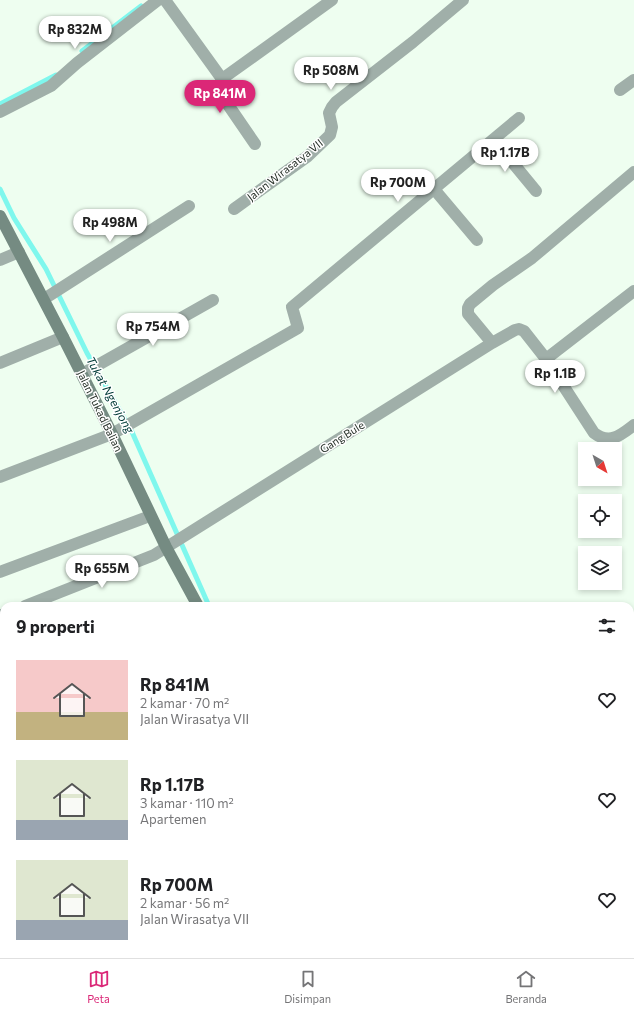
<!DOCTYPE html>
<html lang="id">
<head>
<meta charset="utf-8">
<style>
	body { margin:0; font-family:Commissioner,sans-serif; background:#f6f6f6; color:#202124; height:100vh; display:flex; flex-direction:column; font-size:15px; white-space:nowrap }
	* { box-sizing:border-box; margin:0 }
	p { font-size:13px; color:#757577 }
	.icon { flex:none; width:22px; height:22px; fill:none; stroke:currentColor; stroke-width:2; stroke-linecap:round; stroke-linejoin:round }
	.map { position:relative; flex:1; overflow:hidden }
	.details { position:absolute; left:0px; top:602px; width:634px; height:356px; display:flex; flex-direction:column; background:#fff; border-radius:12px 12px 0 0; box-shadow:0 2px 6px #0003 }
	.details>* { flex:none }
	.needle { width:26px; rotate:141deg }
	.fabs { position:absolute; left:578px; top:442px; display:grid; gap:8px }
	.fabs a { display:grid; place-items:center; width:44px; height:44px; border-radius:0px; background:#fff; box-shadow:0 2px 6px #0003; font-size:20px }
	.price { position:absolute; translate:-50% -34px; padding:0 9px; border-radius:14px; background:#fff; color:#222; font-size:13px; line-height:26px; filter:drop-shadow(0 1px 2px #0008) }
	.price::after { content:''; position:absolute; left:50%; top:24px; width:12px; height:9px; margin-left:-6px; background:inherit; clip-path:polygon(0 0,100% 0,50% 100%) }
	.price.current { background:#db2777; color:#fff }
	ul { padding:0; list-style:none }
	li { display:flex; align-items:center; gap:12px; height:100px; padding:0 16px }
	li span { display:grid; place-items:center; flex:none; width:112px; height:80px; border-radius:0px; color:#555 }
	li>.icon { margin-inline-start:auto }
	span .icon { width:48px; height:48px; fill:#fffc; stroke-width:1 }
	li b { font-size:17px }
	h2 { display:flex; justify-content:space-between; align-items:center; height:48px; padding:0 16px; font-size:17px }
	.menu { display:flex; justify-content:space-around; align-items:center; height:56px; border-top:1px solid #e0e0e0; background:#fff; font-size:11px; color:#757577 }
	.menu a { display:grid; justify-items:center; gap:2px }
	.menu .current { color:#db2777 }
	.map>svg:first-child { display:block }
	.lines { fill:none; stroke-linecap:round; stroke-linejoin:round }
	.stream { stroke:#7ff7ed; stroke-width:5 }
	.street { stroke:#a0afa9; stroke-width:12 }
	.secondary { stroke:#758b82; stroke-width:12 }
	.labels { text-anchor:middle; stroke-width:3; stroke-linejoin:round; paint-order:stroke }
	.street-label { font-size:11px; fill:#263028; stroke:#fff }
	.water-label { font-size:12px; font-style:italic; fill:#003a37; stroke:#fff }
</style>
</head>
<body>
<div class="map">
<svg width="634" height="958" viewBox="0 0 634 958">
	<rect width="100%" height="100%" fill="#eefef0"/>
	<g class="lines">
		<path class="stream" d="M82 51 141 6
			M0 104 56 75
			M0 189 14 218 46 269 87 353 132 432 209 606"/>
		<path class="street" d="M165 0 222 79
			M620 90 634 80
			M0 112 51 86 77 63 158 0
			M494 140 536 191
			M255 144 220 93 218 88 222 79 332 0
			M434 189 477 240
			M234 209 308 156 330 135 332 127 329 113 332 107 336 102 413 42 463 0
			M0 260 19 252
			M44 299 189 206
			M492 343 468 314V308L470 304 493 285 532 258 634 172
			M546 359 634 291
			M0 363 63 337
			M82 374 213 300
			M0 477 112 434 298 328 292 307 519 118
			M0 572 150 516
			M25 606 154 555 492 343 515 330 519 329 524 331 546 359 594 433C610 445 621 435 634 425
			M0 616 4 614
			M0 679 4 678
			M0 916 4 915
			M630 920 634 918
			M600 954 601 958
			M453 958 466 954"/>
		<path class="secondary" d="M0 216 63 337 112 434 166 547 198 606
			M315 954 316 958"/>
	</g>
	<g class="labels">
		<g class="street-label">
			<text transform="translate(285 170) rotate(-38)" y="4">Jalan Wirasatya VII</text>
			<text transform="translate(100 411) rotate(64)" y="4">Jalan Tukad Balian</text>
			<text transform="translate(342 437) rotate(-32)" y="4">Gang Bule</text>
		</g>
		<g class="water-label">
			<text transform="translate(110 395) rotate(61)" y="4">Tukat Ngenjong</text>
		</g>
	</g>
</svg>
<div class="fabs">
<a><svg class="needle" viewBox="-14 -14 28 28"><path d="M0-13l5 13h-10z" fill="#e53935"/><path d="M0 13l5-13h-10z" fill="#757577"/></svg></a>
<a><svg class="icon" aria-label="locate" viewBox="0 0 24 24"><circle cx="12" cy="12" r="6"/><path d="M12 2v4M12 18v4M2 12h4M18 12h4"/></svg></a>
<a><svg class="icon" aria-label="layers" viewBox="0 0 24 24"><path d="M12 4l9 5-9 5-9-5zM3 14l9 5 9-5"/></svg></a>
</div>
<b class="price" style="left:75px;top:50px">Rp 832M</b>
<b class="price" style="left:331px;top:91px">Rp 508M</b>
<b class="price current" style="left:220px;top:114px">Rp 841M</b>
<b class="price" style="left:505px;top:173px">Rp 1.17B</b>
<b class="price" style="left:398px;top:203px">Rp 700M</b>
<b class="price" style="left:110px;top:243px">Rp 498M</b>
<b class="price" style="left:153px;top:347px">Rp 754M</b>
<b class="price" style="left:555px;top:394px">Rp 1.1B</b>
<b class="price" style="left:102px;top:589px">Rp 655M</b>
<section class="details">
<h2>9 properti<svg class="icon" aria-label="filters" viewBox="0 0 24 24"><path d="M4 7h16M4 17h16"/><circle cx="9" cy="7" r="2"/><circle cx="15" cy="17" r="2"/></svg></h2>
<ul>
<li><span style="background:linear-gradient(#f6c9c9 65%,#c2b280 0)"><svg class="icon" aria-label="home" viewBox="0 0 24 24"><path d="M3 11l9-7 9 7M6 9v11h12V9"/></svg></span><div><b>Rp 841M</b><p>2 kamar · 70 m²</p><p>Jalan Wirasatya VII</p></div><svg class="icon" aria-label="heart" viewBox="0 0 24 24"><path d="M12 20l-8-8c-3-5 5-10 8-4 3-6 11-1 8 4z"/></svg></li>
<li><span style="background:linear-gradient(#dfe7d0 75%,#9aa5b1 0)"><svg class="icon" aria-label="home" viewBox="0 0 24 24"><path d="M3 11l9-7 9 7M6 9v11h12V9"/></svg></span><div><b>Rp 1.17B</b><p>3 kamar · 110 m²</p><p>Apartemen</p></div><svg class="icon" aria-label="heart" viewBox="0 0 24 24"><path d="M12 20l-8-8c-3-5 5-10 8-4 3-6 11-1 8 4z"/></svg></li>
<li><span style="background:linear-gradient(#dfe7d0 75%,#9aa5b1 0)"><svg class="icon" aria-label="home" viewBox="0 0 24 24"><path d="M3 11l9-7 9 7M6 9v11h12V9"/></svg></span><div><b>Rp 700M</b><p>2 kamar · 56 m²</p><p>Jalan Wirasatya VII</p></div><svg class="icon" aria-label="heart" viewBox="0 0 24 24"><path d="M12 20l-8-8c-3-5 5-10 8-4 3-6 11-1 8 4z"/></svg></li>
</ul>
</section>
</div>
<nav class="menu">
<a class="current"><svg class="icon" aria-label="map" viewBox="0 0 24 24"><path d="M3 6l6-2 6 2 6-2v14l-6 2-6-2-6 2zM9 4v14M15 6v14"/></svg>Peta</a>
<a><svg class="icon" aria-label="saved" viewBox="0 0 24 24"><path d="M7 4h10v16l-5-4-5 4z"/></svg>Disimpan</a>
<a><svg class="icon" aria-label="home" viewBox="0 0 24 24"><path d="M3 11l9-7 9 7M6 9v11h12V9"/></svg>Beranda</a>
</nav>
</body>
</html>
